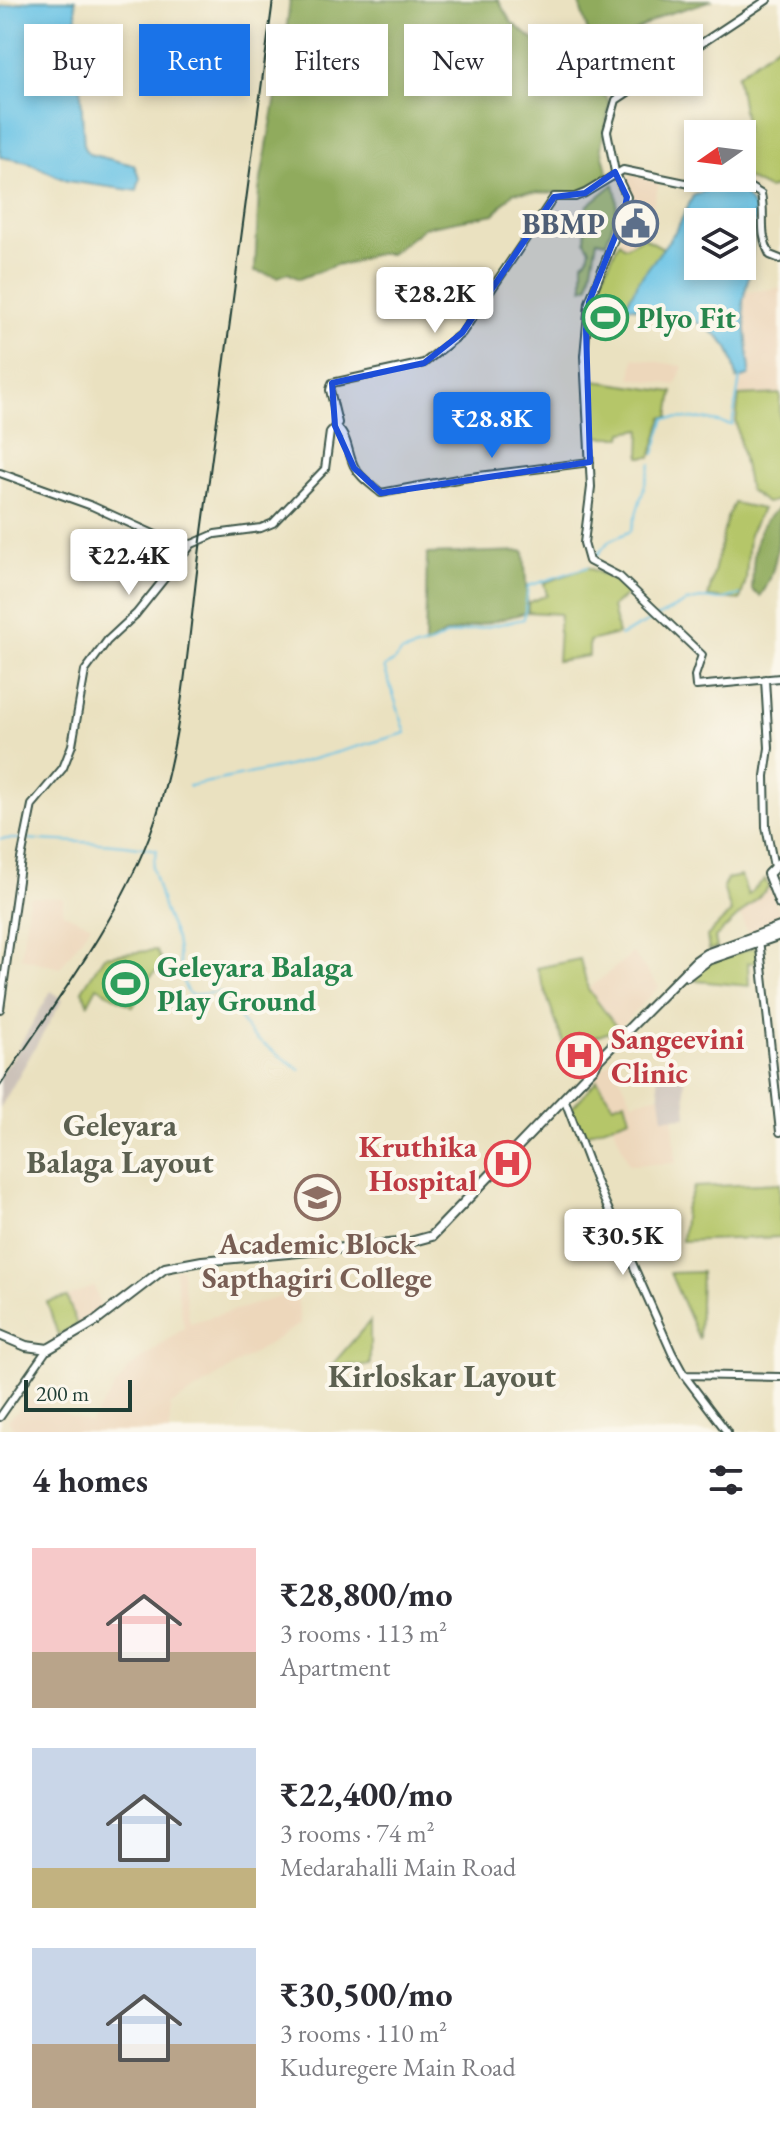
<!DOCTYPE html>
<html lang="en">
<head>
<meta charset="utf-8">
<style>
	body { margin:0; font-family:"EB Garamond",serif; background:#f7f7f7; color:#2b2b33; height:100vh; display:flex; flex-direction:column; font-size:30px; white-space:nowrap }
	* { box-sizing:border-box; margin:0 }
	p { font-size:26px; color:#7c7c81 }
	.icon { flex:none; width:44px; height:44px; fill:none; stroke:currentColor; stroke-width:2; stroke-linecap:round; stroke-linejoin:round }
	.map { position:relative; height:1432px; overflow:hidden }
	.sheet { display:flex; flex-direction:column; background:#fff; flex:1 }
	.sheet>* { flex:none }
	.guide { position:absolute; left:24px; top:24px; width:732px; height:72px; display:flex; gap:16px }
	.needle { width:52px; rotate:256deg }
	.fabs { position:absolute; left:684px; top:120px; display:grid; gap:16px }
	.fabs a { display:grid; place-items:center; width:72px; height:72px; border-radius:0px; background:#fff; box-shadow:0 4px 12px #0003; font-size:40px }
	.scale { position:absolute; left:24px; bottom:20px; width:108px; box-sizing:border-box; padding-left:8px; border:4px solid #1f3d34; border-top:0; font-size:22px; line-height:28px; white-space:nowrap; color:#1f3d34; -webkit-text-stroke:6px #fbf7ec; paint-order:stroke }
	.price { position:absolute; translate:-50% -68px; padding:0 18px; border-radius:8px; background:#fff; color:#222; font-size:26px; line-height:52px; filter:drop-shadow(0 2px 4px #0008) }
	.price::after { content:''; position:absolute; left:50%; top:48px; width:24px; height:18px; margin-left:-12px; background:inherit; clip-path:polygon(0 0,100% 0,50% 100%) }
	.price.current { background:#1a73e8; color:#fff }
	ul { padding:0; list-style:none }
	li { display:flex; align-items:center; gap:24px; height:200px; padding:0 32px }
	li span { display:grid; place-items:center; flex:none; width:224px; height:160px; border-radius:0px; color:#555 }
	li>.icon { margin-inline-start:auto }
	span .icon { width:96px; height:96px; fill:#fffc; stroke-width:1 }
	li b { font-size:34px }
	h2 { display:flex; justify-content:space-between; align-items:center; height:96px; padding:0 32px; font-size:34px }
	.tag { padding:0 28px; border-radius:0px; background:#fff; box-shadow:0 4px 12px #0003; font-size:28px; line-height:72px }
	.tag.current { background:#1a73e8; color:#fff }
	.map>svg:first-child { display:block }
	.built { fill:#edd7bb }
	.industrial { fill:#ccc2b9 }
	.green { fill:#b5c669; stroke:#6a824e; stroke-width:2 }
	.forest { fill:#90ab5d; stroke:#587448; stroke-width:2 }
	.water { fill:#67c2e5; stroke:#43808c; stroke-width:2; fill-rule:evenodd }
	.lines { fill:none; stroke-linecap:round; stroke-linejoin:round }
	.stream { stroke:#67c2e5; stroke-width:2 }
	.minor-casing { stroke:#3d5649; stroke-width:10 }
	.major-casing { stroke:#3d5649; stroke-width:12 }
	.minor { stroke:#fff; stroke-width:6 }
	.major { stroke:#fff; stroke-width:8 }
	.rail { stroke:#1f3d34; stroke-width:2 }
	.marked { fill:#1d4ed8; fill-opacity:0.2; stroke:#1d4ed8; stroke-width:6; stroke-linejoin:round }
	.labels { text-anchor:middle; stroke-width:8; stroke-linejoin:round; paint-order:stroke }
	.service-label { font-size:30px; font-weight:bold; fill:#4e5e75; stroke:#fbf7ec; text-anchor:end }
	.leisure-label { font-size:30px; font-weight:bold; fill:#27864d; stroke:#fbf7ec; text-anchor:start }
	.health-label { font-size:30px; font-weight:bold; fill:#be3a42; stroke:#fbf7ec; text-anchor:start }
	.education-label { font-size:30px; font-weight:bold; fill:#785e54; stroke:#fbf7ec }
	.neighbourhood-label { font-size:32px; font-weight:bold; fill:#5c6050; stroke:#fbf7ec }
</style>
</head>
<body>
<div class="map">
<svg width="780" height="1432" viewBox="0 0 780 1432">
	<rect width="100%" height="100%" fill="#fbf7ec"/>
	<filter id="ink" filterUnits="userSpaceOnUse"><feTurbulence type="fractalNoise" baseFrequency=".0125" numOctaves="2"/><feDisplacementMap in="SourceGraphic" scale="16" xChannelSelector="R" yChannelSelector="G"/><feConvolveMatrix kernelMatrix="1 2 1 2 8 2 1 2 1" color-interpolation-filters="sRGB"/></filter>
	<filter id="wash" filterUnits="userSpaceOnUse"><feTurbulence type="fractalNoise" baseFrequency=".006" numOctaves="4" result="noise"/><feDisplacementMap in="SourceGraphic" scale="32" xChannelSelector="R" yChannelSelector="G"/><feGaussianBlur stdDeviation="1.8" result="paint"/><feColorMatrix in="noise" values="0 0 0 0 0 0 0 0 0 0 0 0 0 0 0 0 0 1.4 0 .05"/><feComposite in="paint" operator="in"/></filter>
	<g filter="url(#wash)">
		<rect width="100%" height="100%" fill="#eae1c0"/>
		<path class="built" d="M630 175 660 181 643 237 624 247 619 242 631 206 627 185Z
			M780 288V394L739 396 737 379 748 376 743 301 745 292Z
			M634 358 683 366 676 385 631 378Z
			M769 887 780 912V925L749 937 740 914Z
			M29 897 63 898V913L91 925 60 968 21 958Z
			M633 953 659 987 618 1029 588 989Z
			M612 1060 632 1102 660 1095 663 1117H673L676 1163 629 1165 613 1124 630 1118 624 1101 613 1105 594 1075Z
			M181 1268 190 1323 297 1292 300 1324 170 1406V1432H15L8 1419 16 1413 27 1399 90 1423 128 1369 184 1328 174 1269Z
			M94 1286 101 1307 77 1325 67 1297Z"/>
		<path class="industrial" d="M51 991 63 999 0 1108V1073L13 1057Z
			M684 1074 687 1117 663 1118 657 1076Z"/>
		<path class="green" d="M780 43V186L768 189 742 176V137L746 128 737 75Z
			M614 184C621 206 614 221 606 242L597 240 589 285 583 288V262L588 258 590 249 585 241 587 206Z
			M643 237 665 249 640 279 626 305 592 299 619 242 625 247Z
			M588 380 673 392 669 417H663L651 457H640L641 429 623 432 622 437H591Z
			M780 394V500L766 503 749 490 736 422 739 396Z
			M734 503 762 509 749 535 746 580 740 600 708 597 727 518Z
			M588 567 615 581 629 593 612 607 618 634 589 641V656L557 661 560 614 528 612V603L547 595 544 583Z
			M741 876 748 895 765 879 769 887 715 938 717 948 709 950 707 936 731 912 723 887 727 879Z
			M757 946 759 962 748 963 749 986 697 981 692 974 704 965Z
			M156 950 163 964 149 978 133 1007 97 987 88 1004 82 990 104 956Z
			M580 959 588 989 618 1029 565 1048 537 968Z
			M597 1080 613 1105 625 1100 630 1118 580 1136 571 1109Z
			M780 1183V1237L682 1241 685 1209 694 1187Z
			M701 1272 699 1339 670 1273Z
			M67 1297 77 1325 58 1335 47 1302Z
			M370 1321V1365H332Z"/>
		<path class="forest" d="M290 0H498L511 22 607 98 610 104 601 147 608 175 580 193 514 192 494 214 425 227 390 254C365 251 355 267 338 264L299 279 288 273 278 277 255 271 259 190 283 59Z
			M578 0H713L664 15 619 40 592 45Z
			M780 507C780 533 777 576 760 596L752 590C754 557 751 526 780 507Z
			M524 551 528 612 445 634 425 646 427 554Z"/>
		<path class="water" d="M33 0H75L77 21 73 45 80 75 84 148 89 154 134 165 140 178 137 191 67 181 27 162 0 157V7Z
			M720 184 741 191 756 210 750 270 743 301 750 370 749 376 737 379C735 370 733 356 728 348 703 314 663 312 625 306L640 279 677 229 693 196ZM698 222H742V266H698Z"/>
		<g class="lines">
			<path class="stream" d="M654 454 665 418 704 419 732 425 740 378
				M594 559 609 541 631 531 651 464
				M620 636 686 602 706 598 720 600 740 595
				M189 786 288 766 406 733 384 667 392 663 401 653 432 643 448 635 524 619 528 586 588 567
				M0 839H21
				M28 839C71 843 115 841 157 850L152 867 164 910 176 939 182 979 187 992 192 995 221 992 252 1036 300 1070"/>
		</g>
	</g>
	<g filter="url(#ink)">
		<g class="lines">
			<defs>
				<path id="minor" d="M767 0 616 100 607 131 615 172 627 197 623 217 589 302 584 356 591 487 584 543 589 561 620 577 702 655 695 676 696 686 780 678
					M734 178 761 194C766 217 758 231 770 255L780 259
					M335 426C349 436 347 452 354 466 359 477 372 485 381 493L463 478 590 462
					M0 473 92 506 171 542 192 544 215 534 261 528 273 523 325 469 330 432 338 423 330 390 332 383 424 363 462 333 554 197H575L585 193 623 170 695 185 704 186 717 178
					M765 679 769 748 765 776 766 827 774 867
					M759 939 780 1132
					M0 1009 21 859 32 805 63 768 72 745 85 671 107 641 136 614 192 544
					M564 1098 594 1177 672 1353 684 1375 727 1432
					M684 1375 780 1377
					M0 1417 48 1348"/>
				<path id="major" d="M780 862 768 874 780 904
					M687 976 708 960 780 935
					M0 1335 26 1346 48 1349 96 1321 165 1268 202 1261 410 1242 432 1236 595 1066 597 1061 696 961 706 954 780 927"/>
			</defs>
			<use href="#minor" class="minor-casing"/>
			<use href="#major" class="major-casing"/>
			<use href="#minor" class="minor"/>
			<use href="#major" class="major"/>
			<path class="rail" d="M0 1086C52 1006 114 927 149 837 183 750 188 634 201 540 224 360 249 180 273 0"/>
		</g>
	</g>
	<path class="marked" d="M615 172 627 197 623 217 589 302 586 329 590 462 381 493 354 468 335 426 332 383 424 363 462 333 554 197 585 193Z"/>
	<defs>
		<symbol id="civic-ring" viewBox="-11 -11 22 22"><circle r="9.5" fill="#fbf7ec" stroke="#5c6f8a" stroke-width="1.5"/><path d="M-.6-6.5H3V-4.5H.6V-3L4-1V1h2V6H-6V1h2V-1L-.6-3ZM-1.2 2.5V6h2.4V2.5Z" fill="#5c6f8a"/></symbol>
		<symbol id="stadium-ring" viewBox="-11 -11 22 22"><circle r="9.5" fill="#fbf7ec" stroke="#2e9e5b" stroke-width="1.5"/><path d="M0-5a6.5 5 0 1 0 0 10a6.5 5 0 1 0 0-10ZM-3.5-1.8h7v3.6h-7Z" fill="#2e9e5b"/></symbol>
		<symbol id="hospital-ring" viewBox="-11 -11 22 22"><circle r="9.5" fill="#fbf7ec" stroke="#e0444e" stroke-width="1.5"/><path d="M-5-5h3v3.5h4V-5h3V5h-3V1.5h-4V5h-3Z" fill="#e0444e"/></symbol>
		<symbol id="university-ring" viewBox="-11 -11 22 22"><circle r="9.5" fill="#fbf7ec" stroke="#8d6e63" stroke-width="1.5"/><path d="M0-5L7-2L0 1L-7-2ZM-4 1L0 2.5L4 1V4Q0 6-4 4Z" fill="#8d6e63"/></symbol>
	</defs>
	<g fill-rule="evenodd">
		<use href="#civic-ring" x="610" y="198" width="51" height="51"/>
		<use href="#stadium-ring" x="580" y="292" width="51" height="51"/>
		<use href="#stadium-ring" x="100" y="958" width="51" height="51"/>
		<use href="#hospital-ring" x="554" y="1030" width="51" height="51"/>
		<use href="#hospital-ring" x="482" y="1138" width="51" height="51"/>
		<use href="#university-ring" x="292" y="1172" width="51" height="51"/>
	</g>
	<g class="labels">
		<g class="service-label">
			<text x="605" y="234">BBMP</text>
		</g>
		<g class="leisure-label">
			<text x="637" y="328">Plyo Fit</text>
			<text x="157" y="977">Geleyara Balaga<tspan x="157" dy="34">Play Ground</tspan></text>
		</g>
		<g class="health-label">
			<text x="611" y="1049">Sangeevini<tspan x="611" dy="34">Clinic</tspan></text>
			<text x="477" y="1157" text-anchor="end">Kruthika<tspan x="477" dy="34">Hospital</tspan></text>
		</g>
		<g class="education-label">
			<text x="317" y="1254">Academic Block<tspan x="317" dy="34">Sapthagiri College</tspan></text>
		</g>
		<g class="neighbourhood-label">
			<text x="120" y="1136">Geleyara<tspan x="120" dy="37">Balaga Layout</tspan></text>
			<text x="442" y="1387">Kirloskar Layout</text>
		</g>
	</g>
</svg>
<div class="fabs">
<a><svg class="needle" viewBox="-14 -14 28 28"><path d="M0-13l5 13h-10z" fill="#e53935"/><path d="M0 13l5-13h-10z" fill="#7c7c81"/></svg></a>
<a><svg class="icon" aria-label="layers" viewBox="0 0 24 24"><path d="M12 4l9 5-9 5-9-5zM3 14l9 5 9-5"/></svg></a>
</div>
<div class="scale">200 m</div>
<b class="price" style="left:435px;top:335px">₹28.2K</b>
<b class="price current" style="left:492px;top:460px">₹28.8K</b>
<b class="price" style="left:129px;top:597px">₹22.4K</b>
<b class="price" style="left:623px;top:1277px">₹30.5K</b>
<div class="guide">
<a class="tag">Buy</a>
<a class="tag current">Rent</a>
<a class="tag">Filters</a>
<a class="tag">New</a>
<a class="tag">Apartment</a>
</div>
</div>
<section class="sheet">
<h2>4 homes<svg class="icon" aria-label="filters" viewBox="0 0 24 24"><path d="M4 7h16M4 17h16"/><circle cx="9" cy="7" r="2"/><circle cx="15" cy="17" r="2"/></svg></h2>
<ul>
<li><span style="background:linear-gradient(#f6c9c9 65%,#b9a48a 0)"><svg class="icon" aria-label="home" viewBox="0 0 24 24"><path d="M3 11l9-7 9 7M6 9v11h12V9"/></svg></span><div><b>₹28,800/mo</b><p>3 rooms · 113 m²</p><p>Apartment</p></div></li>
<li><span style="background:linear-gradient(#c9d6e8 75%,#c2b280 0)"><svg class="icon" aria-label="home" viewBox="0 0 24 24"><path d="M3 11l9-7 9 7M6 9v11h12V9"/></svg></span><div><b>₹22,400/mo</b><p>3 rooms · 74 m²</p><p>Medarahalli Main Road</p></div></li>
<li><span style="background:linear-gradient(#c9d6e8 60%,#b9a48a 0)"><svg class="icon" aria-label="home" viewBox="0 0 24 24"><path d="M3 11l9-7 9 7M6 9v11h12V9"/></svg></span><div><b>₹30,500/mo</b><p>3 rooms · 110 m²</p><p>Kuduregere Main Road</p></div></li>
</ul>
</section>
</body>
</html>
